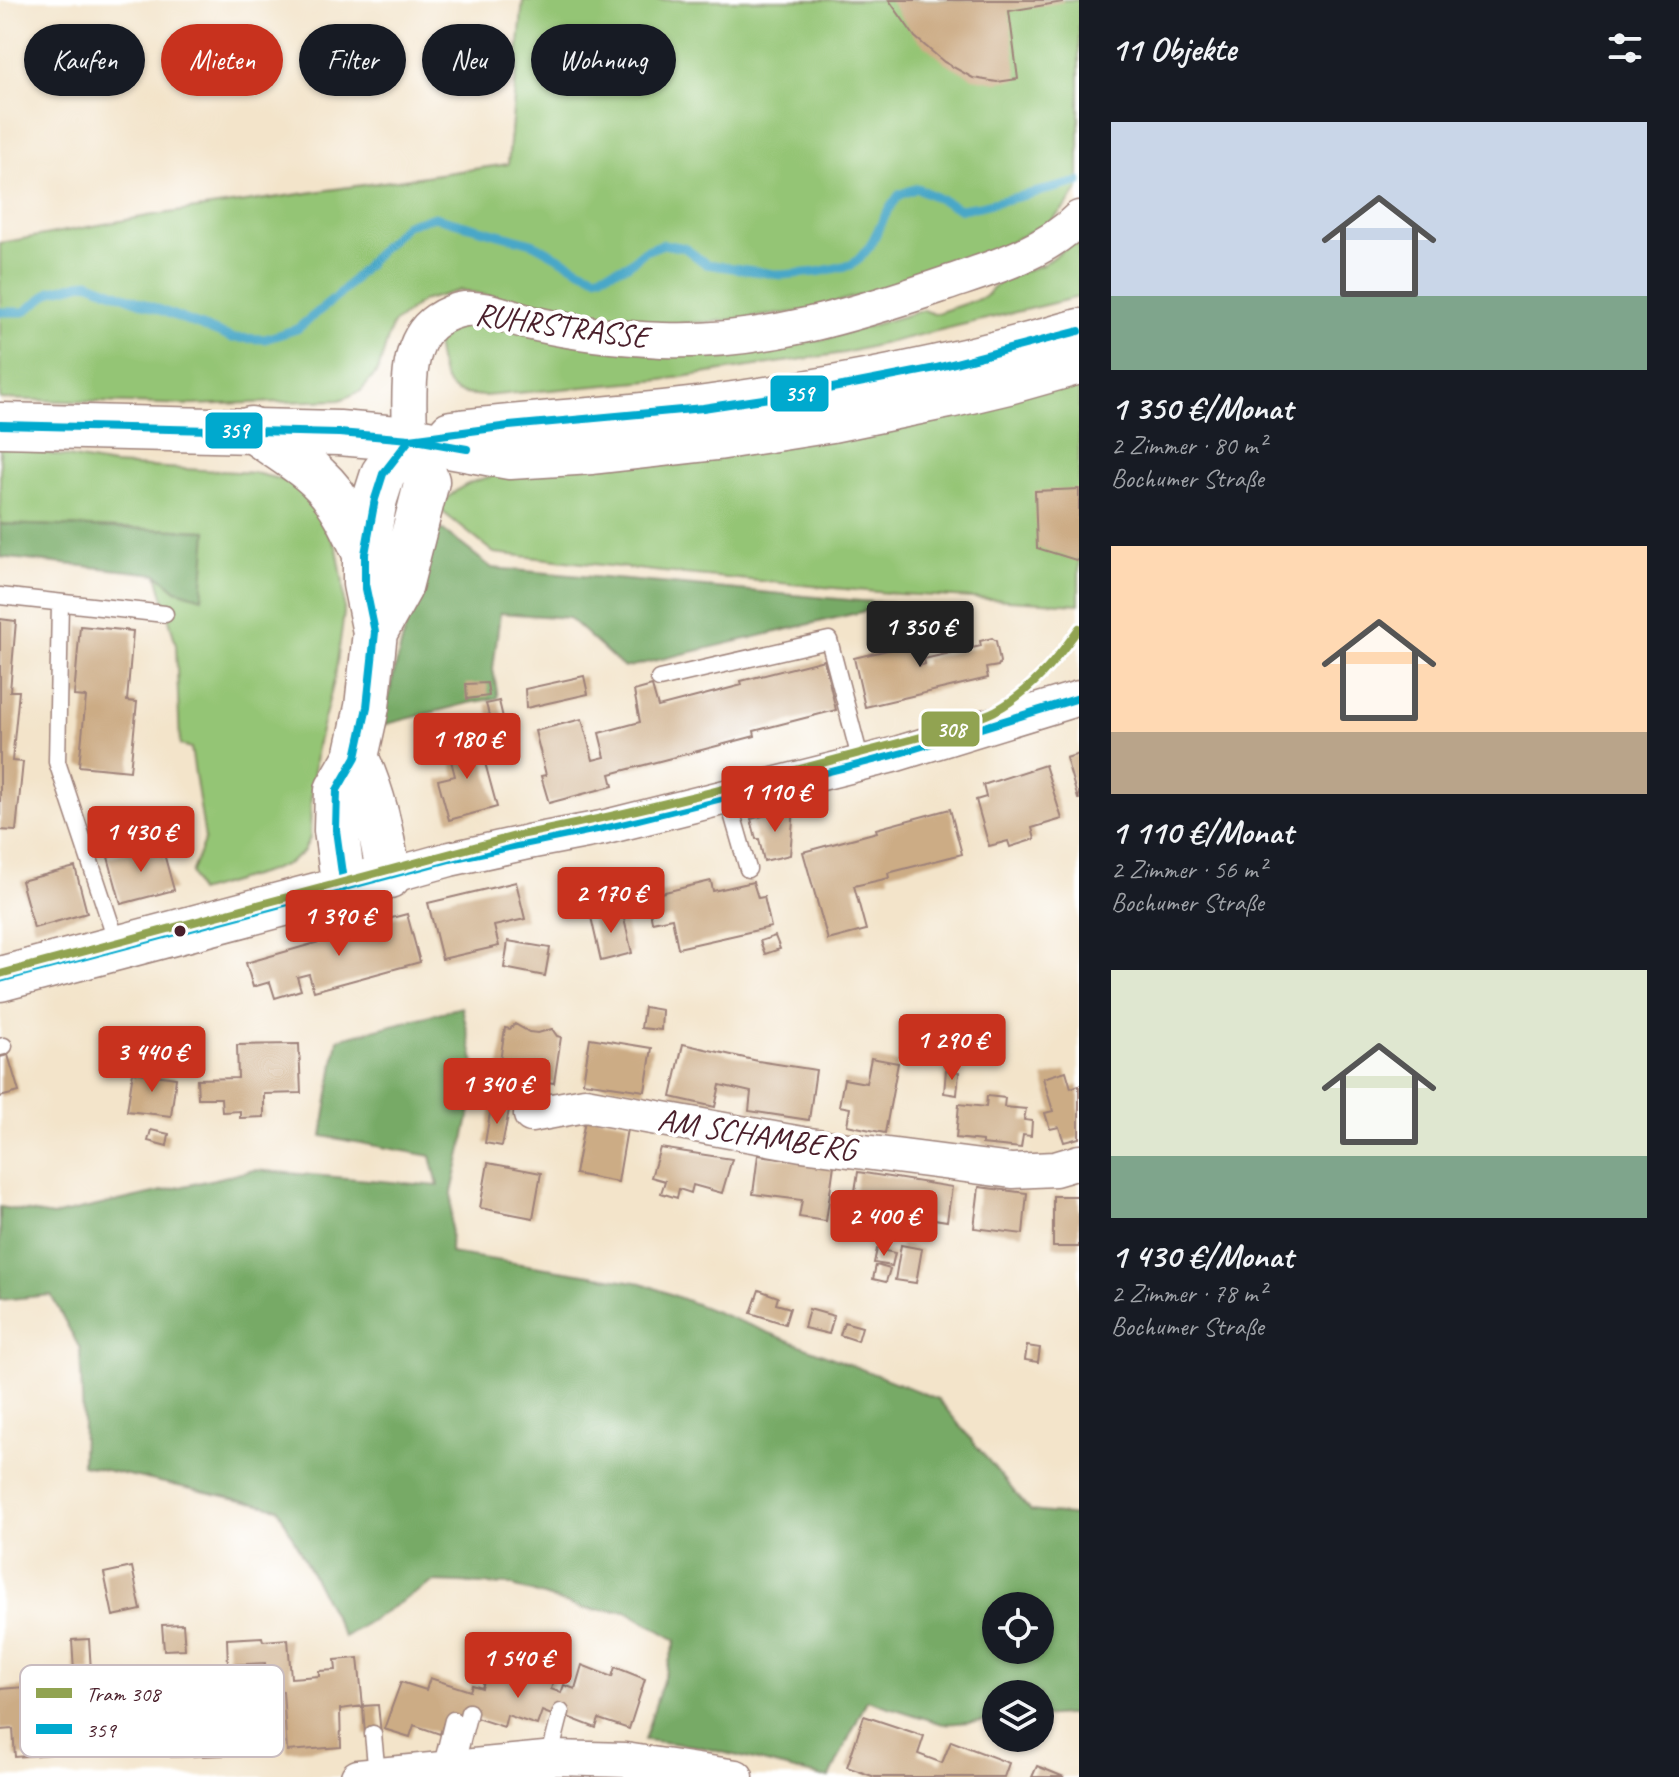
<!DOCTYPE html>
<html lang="de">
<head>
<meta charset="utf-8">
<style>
	body { margin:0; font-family:Caveat,sans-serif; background:#20242c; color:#f1f3f6; height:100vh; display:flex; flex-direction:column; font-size:30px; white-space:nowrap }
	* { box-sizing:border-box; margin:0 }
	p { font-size:26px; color:#9ea1a6 }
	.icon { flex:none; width:44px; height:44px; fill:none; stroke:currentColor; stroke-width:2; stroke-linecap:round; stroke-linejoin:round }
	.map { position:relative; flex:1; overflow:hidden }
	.drawer { display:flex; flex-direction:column; background:#171b24; width:600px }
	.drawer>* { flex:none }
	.guide { position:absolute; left:24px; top:24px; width:760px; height:72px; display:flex; gap:16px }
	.buttons { position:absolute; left:982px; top:1592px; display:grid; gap:16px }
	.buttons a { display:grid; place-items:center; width:72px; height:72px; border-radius:50%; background:#171b24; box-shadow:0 2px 6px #0004; font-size:40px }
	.price { position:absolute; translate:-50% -68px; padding:0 18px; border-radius:8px; background:#c8321e; color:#fff; font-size:26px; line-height:52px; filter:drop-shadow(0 2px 4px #0008) }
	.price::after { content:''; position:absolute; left:50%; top:48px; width:24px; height:18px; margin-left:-12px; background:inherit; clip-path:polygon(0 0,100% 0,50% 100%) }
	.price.on { background:#222; color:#fff }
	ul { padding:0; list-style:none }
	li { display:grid; align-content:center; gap:16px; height:424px; padding:0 32px }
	li span { display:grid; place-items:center; height:248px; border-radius:0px; color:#555 }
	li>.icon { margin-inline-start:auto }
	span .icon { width:144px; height:144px; fill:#fffc; stroke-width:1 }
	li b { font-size:34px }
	h2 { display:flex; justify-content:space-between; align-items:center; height:96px; padding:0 32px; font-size:34px }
	.tag { padding:0 28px; border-radius:36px; background:#171b24; box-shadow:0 2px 6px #0004; font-size:28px; line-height:72px }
	.tag.on { background:#c8321e; color:#fff }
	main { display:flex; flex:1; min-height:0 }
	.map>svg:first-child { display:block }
	.green { fill:#94c575; stroke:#6f7250; stroke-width:2 }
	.forest { fill:#7a6; stroke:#606448; stroke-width:2; fill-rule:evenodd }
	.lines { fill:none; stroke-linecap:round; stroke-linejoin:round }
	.stream { stroke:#49a7c8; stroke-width:9 }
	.building { fill:#ccac85 }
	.lane-casing { stroke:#9e827a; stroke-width:19 }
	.street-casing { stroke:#9e827a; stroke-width:37 }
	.secondary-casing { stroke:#9e827a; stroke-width:47 }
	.primary-casing { stroke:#9e827a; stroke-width:47 }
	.lane { stroke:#fff; stroke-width:16 }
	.street { stroke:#fff; stroke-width:34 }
	.secondary { stroke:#fff; stroke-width:44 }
	.primary { stroke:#fff; stroke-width:44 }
	.bus-1-casing { stroke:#fff; stroke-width:14 }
	.bus-1 { stroke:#00a9ce; stroke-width:8 }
	.tram-1-casing { stroke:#fff; stroke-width:14 }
	.tram-1 { stroke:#91a351; stroke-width:8 }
	.bus-dot { fill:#4a1f2b; stroke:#fff; stroke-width:3 }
	.labels { text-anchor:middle; stroke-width:8; stroke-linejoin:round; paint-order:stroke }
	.street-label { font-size:32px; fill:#4a1f2b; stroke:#fff }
	.key { fill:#fff; stroke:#c9bcbf; stroke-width:2 }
	.key-label { font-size:22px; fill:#4a1f2b }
	.line-badge { stroke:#fff; stroke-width:3 }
	.badge-label { font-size:22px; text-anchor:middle; font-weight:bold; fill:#fff }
</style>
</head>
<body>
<main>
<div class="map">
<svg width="1079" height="1777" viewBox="0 0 1079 1777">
	<rect width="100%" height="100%" fill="#fff"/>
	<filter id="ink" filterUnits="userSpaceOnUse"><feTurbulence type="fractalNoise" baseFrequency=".0125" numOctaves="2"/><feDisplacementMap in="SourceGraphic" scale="16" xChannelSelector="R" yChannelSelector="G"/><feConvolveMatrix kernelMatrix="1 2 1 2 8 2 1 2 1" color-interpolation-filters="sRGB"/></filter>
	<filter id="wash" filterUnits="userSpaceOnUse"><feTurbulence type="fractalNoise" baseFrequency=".006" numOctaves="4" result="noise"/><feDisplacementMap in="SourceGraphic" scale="32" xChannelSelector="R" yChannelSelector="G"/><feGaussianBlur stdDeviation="1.8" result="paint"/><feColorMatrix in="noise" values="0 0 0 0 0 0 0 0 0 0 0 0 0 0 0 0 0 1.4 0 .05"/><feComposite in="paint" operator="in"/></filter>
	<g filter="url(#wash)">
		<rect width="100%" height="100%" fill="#f3e4ca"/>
		<path class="green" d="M523 0H1079V189L1066 206 1051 221 992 252 900 284 805 311 712 322 653 324 542 307 461 290 422 301 392 325 378 371 361 391 340 400 193 405 0 399V243L148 216 508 164Z
			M1079 238V297L844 353 662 380 484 396C476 395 464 395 457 392 440 384 439 359 436 343L449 332 462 324 749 350 825 339 924 310 934 314 985 297 1003 278 1042 265Z
			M1079 384V604L898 594 663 572 494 553 439 509C457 482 480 479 510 472Z
			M0 445 113 465 255 473 287 481 318 501 321 522 337 548 343 583 344 613 335 677 317 746 311 797 310 838 303 852 289 863 266 872 198 892 191 873 205 839 191 748 180 745 176 645 157 574 176 590 207 531 0 524Z"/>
		<path class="forest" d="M0 524 207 531 202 598 176 590 157 574 0 557Z
			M431 530H443L492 568 895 604 624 668 569 618 500 613 493 669 498 698 469 703 383 725 393 677Z
			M462 1007 478 1079 452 1192 450 1253 642 1283 938 1399 1030 1511 1079 1516V1714L1040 1717V1694H996V1720L943 1724 867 1700 830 1777H823L697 1746 644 1740 676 1640 626 1611 583 1609 510 1585 433 1582 344 1637 278 1508 82 1465 83 1421 80 1349 51 1295 0 1300V1207L53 1216 254 1170 438 1186 431 1156 322 1136 338 1039ZM1040 1606V1650H996V1606Z"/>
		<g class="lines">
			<path class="stream" d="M0 312H24L52 291 88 282 232 338 265 339 297 329 339 295 382 248 407 224 435 217 532 243 578 268 596 276 628 265 645 251 663 244 685 248 706 264 781 275 817 272 851 265 858 260 870 246 887 212 899 195 917 188 960 209 980 206 1079 182"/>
		</g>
		<g id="blocks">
			<path class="building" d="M889 0H1063V2L1009 11 1018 79 997 82 973 78 944 62 915 37Z
				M1079 489V561L1037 548 1035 491Z
				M0 619 16 621 10 691H19L12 761 23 762 16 831 0 830Z
				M909 624 919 666 925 664 924 659 981 646 980 641 992 638 996 641 1000 662 998 666 986 668 988 678 865 707 854 658 896 648 892 628Z
				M80 626 133 631 127 701 137 702 130 771 79 766 86 697 74 696Z
				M824 660 836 710 754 731 755 736 610 774 613 786 549 803 541 776 546 775 535 731 582 719 593 760 605 757 599 733 640 722 634 691 652 686 658 707 742 685 741 681Z
				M584 676 588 694 526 708 525 689Z
				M487 683 489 696 467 699 466 684Z
				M499 701 504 722 492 725 486 704Z
				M478 737 497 807 449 820 438 780 455 776 447 745Z
				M1079 754V799H1078L1066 758Z
				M1045 765 1062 819 1032 828 1035 839 1010 847 1008 841 989 846 976 800 986 797 983 785Z
				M794 808 790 855 764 861 759 839H756L751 819Z
				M950 809 962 854 888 873 889 878 854 886 866 930 828 940 803 852 877 832 876 829Z
				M161 843 174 890 121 904 108 857Z
				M75 867 87 913 34 928 21 881Z
				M711 881 713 891 753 882 758 898 764 897 771 927 678 948 672 918 652 922 648 896Z
				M516 882 525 919 494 926 499 946 442 959 428 903Z
				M622 910 632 953 601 961 591 917Z
				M407 914 420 962 314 991 309 974 297 977 301 990 275 998 270 982 253 987 246 963 385 923 384 920Z
				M775 936 780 949 765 954 760 941Z
				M508 941 550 948 545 976 504 968Z
				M644 1007 662 1010 661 1030 641 1028Z
				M515 1024 529 1032 538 1033 552 1029 557 1036 561 1037 554 1083 498 1074 505 1028 510 1029Z
				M590 1038 652 1048 645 1091 583 1082Z
				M299 1044 301 1093 264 1094V1117L240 1118V1111L222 1112 221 1098H198L197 1079 238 1078 237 1045Z
				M683 1044 758 1061 816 1070 809 1120 749 1111 751 1092 720 1085 715 1107 671 1097Z
				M8 1055 19 1092 0 1097V1057Z
				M871 1058 898 1063 885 1133 847 1125 850 1108 839 1106 844 1079 866 1083Z
				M946 1070 959 1072 957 1095 944 1093Z
				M1066 1071 1071 1088 1079 1085V1138L1064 1142 1059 1127 1050 1129 1045 1113 1053 1111 1043 1078Z
				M133 1072 176 1078 171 1116 127 1111Z
				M987 1096 1005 1098 1004 1107 1026 1109 1024 1120 1032 1121 1031 1136 1023 1135 1021 1148 982 1144V1141L956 1138 959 1104 986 1107Z
				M491 1107 509 1110 502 1146 485 1143Z
				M586 1115 628 1123 618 1182 575 1174Z
				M151 1130 169 1134 167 1146 148 1141Z
				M660 1148 732 1159 722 1193 693 1185 691 1193 679 1189 677 1198 661 1193 665 1181 651 1177Z
				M758 1155 834 1165 826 1221 799 1217 802 1200 753 1194Z
				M488 1163 541 1173 533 1218 480 1208Z
				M858 1172 952 1187 947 1221 871 1209 869 1220 851 1217Z
				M979 1187 1027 1193 1023 1234 974 1228Z
				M1053 1196H1079V1247H1053Z
				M901 1245 922 1249 916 1283 895 1280Z
				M877 1249 895 1253 892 1266 874 1263Z
				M876 1265 890 1269 886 1282 873 1279Z
				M759 1290 778 1297 776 1304 790 1308 785 1324 751 1313Z
				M809 1309 834 1316 829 1334 804 1328Z
				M844 1322 862 1327 858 1341 840 1335Z
				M1027 1346 1040 1348 1038 1362 1025 1360Z
				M132 1567 141 1610 113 1616 104 1573Z
				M183 1624 185 1649 164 1650 162 1625Z
				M262 1637 263 1641 288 1639 291 1678 319 1676V1671L336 1670 335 1660 358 1658 363 1706 340 1709 341 1747 287 1751 283 1691 267 1692 265 1663 228 1665 227 1639Z
				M89 1639 91 1671H74L72 1640Z
				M522 1665 555 1677 551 1689 561 1693 564 1685 575 1689 582 1665 612 1677 615 1667 645 1679 629 1729 599 1719 596 1728 565 1716H554L542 1711 537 1725 507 1715 504 1727 473 1717 460 1722 446 1717 440 1734 414 1725 410 1737 384 1729 401 1682 426 1690 430 1678 470 1691 472 1685 482 1688 489 1666 519 1676Z
				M137 1679 140 1712 169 1711V1704L215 1702V1693L251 1692 254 1754 171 1757V1754L155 1755V1745H141L142 1750 90 1754 89 1735 77 1736 76 1724H65L67 1748 51 1749V1754L15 1757 13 1729 0 1730V1689L38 1686V1700L63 1698 64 1708 74 1707 75 1697 86 1696 85 1683Z
				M378 1705 381 1734 365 1735 363 1706Z
				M864 1716 924 1736 918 1754 942 1763 951 1741 1009 1763 1004 1777H875L847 1767Z
				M1037 1766 1064 1777H1032Z"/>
		</g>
	</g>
	<g filter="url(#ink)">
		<use href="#blocks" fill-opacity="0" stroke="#9e827a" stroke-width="2"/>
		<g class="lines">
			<defs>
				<path id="lane" d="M0 596 165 614
					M60 603 57 762 118 946
					M659 679 829 640 861 762
					M727 796 748 869
					M0 1047 4 1046
					M373 1734 377 1775
					M549 1759 561 1712
					M455 1768 469 1712
					M441 1769 453 1720"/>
				<path id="street" d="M410 439C410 402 402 343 437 320 444 315 456 310 465 309 488 307 513 319 536 324 576 333 620 338 662 340 760 344 854 315 945 284 992 268 1043 254 1079 218
					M389 876 450 859 528 842 602 828 893 755 1079 698
					M531 1115 585 1105 802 1144 1012 1171 1055 1169 1079 1162
					M358 1777 555 1758 625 1760 736 1777"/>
				<path id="secondary" d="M251 429C271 444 301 461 318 478 340 498 353 527 365 554
					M375 632 400 587 427 481 410 439
					M344 888 336 830 337 790 356 757 367 707 375 632 365 584V554L375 499 383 474 410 439
					M0 979 389 876C381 833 375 797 356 757"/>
				<path id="primary" d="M0 425 339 433 410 439 510 457 592 452 717 438 832 420 949 396 1008 382 1079 362
					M451 433C535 423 621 419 705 408 831 391 957 367 1079 331"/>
			</defs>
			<use href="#lane" class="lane-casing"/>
			<use href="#street" class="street-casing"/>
			<use href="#secondary" class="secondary-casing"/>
			<use href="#primary" class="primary-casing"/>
			<use href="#lane" class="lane"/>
			<use href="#street" class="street"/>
			<use href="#secondary" class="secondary"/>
			<use href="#primary" class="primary"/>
			<defs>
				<path id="bus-1" d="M0 425 339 433 410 439 467 449
					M344 888 336 830 337 790 356 757 367 707 375 632 365 584V554L375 499 383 474 410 439 509 426 703 408 817 391 936 368 1079 331
					M0 979 450 859 602 828 893 755 1079 698"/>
			</defs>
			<use href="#bus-1" class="bus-1-casing"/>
			<use href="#bus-1" class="bus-1"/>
			<defs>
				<path id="tram-1" d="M0 974 515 836C663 808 809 766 955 728 968 722 982 717 995 711 1031 692 1056 660 1079 628"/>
			</defs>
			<use href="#tram-1" class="tram-1-casing"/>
			<use href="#tram-1" class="tram-1"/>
		</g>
	</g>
	<circle class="bus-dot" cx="180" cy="931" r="7"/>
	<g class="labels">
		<g class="street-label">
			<text transform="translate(562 325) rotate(8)" y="11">RUHRSTRASSE</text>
			<text transform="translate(757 1134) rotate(9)" y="11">AM SCHAMBERG</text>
		</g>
	</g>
	<rect x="20" y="1665" width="264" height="92" rx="12" class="key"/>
	<rect x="36" y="1688" width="36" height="10" fill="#91a351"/>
	<rect x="36" y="1724" width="36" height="10" fill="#00a9ce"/>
	<g class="key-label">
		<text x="86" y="1701">Tram 308</text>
		<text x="86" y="1737">359</text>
	</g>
	<g class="line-badge">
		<rect x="769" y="374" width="61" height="39" rx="8" fill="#00a9ce"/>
		<rect x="204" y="411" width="60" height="39" rx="8" fill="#00a9ce"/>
		<rect x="920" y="710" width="61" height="38" rx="8" fill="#91a351"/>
	</g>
	<g class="badge-label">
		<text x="799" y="401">359</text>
		<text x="234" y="438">359</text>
		<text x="951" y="737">308</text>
	</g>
</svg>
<div class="buttons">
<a><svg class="icon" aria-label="locate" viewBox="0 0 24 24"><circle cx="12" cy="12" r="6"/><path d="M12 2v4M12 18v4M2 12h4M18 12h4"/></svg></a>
<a><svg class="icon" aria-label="layers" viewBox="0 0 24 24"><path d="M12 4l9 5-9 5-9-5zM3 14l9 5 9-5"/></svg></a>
</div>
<b class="price on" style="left:920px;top:669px">1 350 €</b>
<b class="price" style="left:467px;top:781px">1 180 €</b>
<b class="price" style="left:775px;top:834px">1 110 €</b>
<b class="price" style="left:141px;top:874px">1 430 €</b>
<b class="price" style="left:611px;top:935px">2 170 €</b>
<b class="price" style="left:339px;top:958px">1 390 €</b>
<b class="price" style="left:952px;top:1082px">1 290 €</b>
<b class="price" style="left:152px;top:1094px">3 440 €</b>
<b class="price" style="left:497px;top:1126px">1 340 €</b>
<b class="price" style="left:884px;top:1258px">2 400 €</b>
<b class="price" style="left:518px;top:1700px">1 540 €</b>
<div class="guide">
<a class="tag">Kaufen</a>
<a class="tag on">Mieten</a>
<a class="tag">Filter</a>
<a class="tag">Neu</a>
<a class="tag">Wohnung</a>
</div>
</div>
<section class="drawer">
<h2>11 Objekte<svg class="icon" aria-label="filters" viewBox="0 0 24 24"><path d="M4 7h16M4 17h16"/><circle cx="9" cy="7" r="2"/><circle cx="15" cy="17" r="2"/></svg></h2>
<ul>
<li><span style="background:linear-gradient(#c9d6e8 70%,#7fa58c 0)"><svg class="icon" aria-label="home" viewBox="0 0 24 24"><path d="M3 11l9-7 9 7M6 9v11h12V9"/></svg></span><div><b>1 350 €/Monat</b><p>2 Zimmer · 80 m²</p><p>Bochumer Straße</p></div></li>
<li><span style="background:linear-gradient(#ffd9b3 75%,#b9a48a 0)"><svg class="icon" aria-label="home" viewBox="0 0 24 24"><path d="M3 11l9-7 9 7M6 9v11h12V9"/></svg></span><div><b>1 110 €/Monat</b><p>2 Zimmer · 56 m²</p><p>Bochumer Straße</p></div></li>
<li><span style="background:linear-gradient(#dfe7d0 75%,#7fa58c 0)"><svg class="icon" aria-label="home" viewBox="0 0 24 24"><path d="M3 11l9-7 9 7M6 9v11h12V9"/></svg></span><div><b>1 430 €/Monat</b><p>2 Zimmer · 78 m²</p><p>Bochumer Straße</p></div></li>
</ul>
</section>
</main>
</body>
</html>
